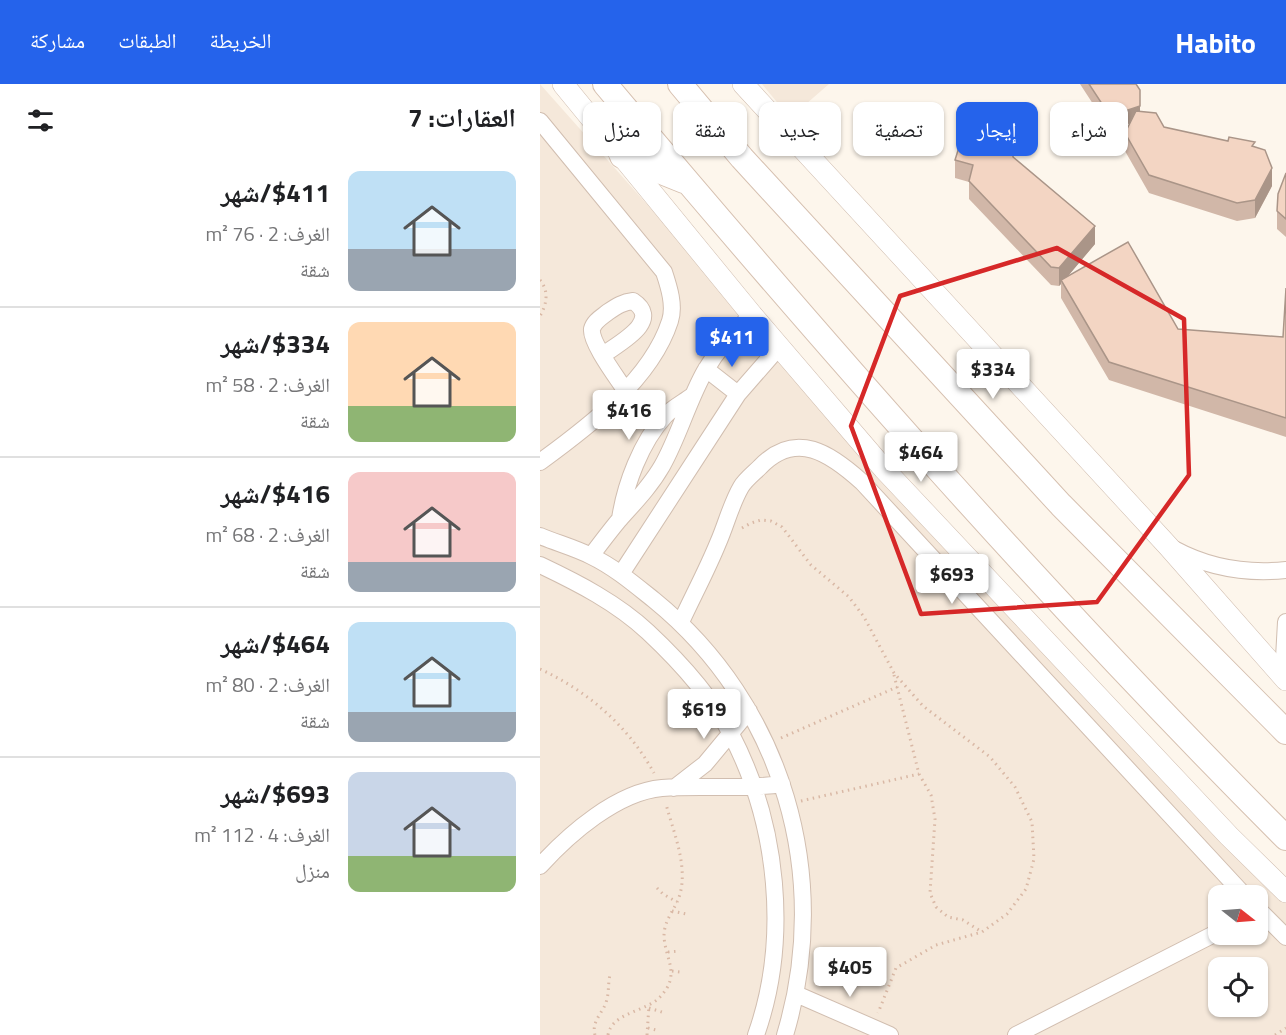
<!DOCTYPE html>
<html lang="ar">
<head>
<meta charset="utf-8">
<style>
	body { margin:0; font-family:"Titillium Web","Noto Naskh Arabic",sans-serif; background:#f6f6f6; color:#202124; direction:rtl; height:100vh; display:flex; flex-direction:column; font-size:22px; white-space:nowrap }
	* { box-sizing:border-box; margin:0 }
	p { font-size:20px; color:#757577 }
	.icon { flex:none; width:33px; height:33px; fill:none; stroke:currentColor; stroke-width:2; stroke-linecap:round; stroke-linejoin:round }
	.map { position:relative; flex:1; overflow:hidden; direction:ltr }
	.drawer { display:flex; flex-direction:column; background:#fff; width:540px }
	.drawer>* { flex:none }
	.banner { position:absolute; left:18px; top:18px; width:570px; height:54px; direction:rtl; display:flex; gap:12px }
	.needle { width:39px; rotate:107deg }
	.controls { position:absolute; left:668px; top:801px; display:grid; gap:12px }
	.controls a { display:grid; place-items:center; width:60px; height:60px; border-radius:12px; background:#fff; box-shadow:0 2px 4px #0004; font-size:30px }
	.price { position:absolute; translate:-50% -51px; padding:0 14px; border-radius:6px; background:#fff; color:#222; font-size:20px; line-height:39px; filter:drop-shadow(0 2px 3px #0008) }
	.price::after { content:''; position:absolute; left:50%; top:36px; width:18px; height:14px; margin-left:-9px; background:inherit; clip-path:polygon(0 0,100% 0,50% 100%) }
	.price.active { background:#2563eb; color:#fff }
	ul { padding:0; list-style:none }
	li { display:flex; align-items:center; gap:18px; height:150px; padding:0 24px }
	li+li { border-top:2px solid #e0e0e0 }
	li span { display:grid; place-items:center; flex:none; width:168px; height:120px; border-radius:12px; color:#555 }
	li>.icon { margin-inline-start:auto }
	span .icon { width:72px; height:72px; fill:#fffc; stroke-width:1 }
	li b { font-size:26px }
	h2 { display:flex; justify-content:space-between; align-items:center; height:72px; padding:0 24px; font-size:26px }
	.chip { padding:0 21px; border-radius:12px; background:#fff; box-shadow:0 2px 4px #0004; font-size:21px; line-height:54px }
	.chip.active { background:#2563eb; color:#fff }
	header { display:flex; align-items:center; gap:36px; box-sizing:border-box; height:84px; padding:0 30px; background:#2563eb; color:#fff }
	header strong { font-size:28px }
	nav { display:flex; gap:33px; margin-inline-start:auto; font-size:21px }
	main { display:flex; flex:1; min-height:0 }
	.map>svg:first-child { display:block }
	.residential { fill:#f5e8da; fill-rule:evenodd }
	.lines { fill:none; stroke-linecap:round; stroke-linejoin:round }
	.minor-casing { stroke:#d1beb0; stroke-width:18 }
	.tertiary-casing { stroke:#d1beb0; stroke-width:22 }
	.secondary-casing { stroke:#d6c0b0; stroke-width:26 }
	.path { stroke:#d9b8a5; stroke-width:3; stroke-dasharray:1.5 4.5; stroke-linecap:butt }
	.minor { stroke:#fff; stroke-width:16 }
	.tertiary { stroke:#fff; stroke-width:21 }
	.secondary { stroke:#fff; stroke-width:24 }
	.wall { fill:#d1b7a8 }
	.shaded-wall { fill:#aa9588 }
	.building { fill:#f3d5c3; stroke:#aa9588; stroke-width:1.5 }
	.marked { fill:none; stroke:#d62828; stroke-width:4.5; stroke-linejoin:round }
</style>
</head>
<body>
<header>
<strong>Habito</strong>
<nav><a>الخريطة</a><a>الطبقات</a><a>مشاركة</a></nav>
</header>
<main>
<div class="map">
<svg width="746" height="951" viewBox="0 0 746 951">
	<rect width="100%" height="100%" fill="#fdf6ec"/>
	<path class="residential" d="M0 0 351 395 746 802V951H0ZM678 812H717V850H678ZM678 884H717V922H678Z
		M222 0H289L250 34Z"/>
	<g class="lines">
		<defs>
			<path id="minor" d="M0 37 124 188C129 203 135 222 130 237 111 296 48 343 0 378
				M63 271C79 259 123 237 93 217 83 218 77 222 68 228 62 233 54 237 52 245 50 258 78 295 85 306
				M166 285 198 310
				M80 435C85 401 101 358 125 332 132 324 144 318 152 312
				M0 452C17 459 35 464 51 472 74 483 94 500 114 516 243 621 293 792 245 951
				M634 465C669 484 706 490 746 486
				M51 472C60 460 69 448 79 436 94 419 110 403 122 382 139 352 148 317 165 287 177 266 194 247 212 231
				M0 481C38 499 77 519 108 548 139 577 171 612 191 650 238 740 250 855 216 951
				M81 490 198 310 239 263
				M141 538C153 512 167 486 178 459 186 441 191 420 201 403 205 396 214 389 220 383 256 345 291 370 322 398L705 812
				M746 538 744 574 746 589
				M134 704 165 680 209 627
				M0 782C29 750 77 708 122 704 163 701 202 706 242 700
				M717 824 746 853
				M256 910 350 951
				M476 951 678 848"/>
			<path id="tertiary" d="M23 0 212 231 344 385 689 752 746 808
				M203 0 628 462 746 596"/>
			<path id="secondary" d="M65 0C283 259 506 514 746 754
				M140 0 202 74 521 421 746 648
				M82 72 144 97"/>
		</defs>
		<use href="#minor" class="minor-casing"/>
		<use href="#tertiary" class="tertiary-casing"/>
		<use href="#secondary" class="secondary-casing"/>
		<path class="path" d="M0 196C9 207 7 220 0 232
			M202 444 211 439 221 436 231 437 242 443 271 481 309 513 324 533 354 589 383 622 450 673 475 703 492 738 494 775 486 805 467 830 442 848 396 861 356 884 338 929
			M0 585C49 608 88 642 114 689
			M354 591 379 690 391 711 395 735 390 809 396 823 408 833 423 836 442 848
			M241 654 357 603
			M261 717 379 690
			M117 804 123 810 137 818
			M132 827 146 830
			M128 868 140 867
			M132 887 140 888
			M109 924 125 929
			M108 944 116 946
			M55 951C51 936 64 929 67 915 69 907 68 899 70 891
			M68 951C72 928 107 928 121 912 141 890 125 875 124 852 124 835 136 825 140 810 148 781 133 747 126 720
			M107 951 109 921
			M735 951 746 944"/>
		<use href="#minor" class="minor"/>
		<use href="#tertiary" class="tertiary"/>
		<use href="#secondary" class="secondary"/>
	</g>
	<path class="wall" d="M540 0H597L600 27 624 43 715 63 732 102 715 134 697 137 609 109 585 67V49L590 39 570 46Z
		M473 73 555 160 527 193 638 245 743 253 746 204V353L569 296 521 214V200L519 202 511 201 429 115V98L415 94V76Z
		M746 89V153L737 145V127Z"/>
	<path class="shaded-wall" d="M600 22V36L570 46V32Z
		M732 84V102L715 134V116Z
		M555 142V160L523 198 521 196V200L519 202V184Z"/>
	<path class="building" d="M549 0H596L600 6V22L570 32Z
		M596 27 616 29 624 43 688 57 689 53 715 58 712 62 725 66 732 84 715 116 697 119 609 91 585 49Z
		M425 44 473 60V73L555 142 519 184 511 183 429 97 433 81 415 76Z
		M746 89V135L737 127 738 110Z
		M588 158 638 245 743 253 746 204V334L569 278 521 196Z"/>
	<path class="marked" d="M517 164 644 235 649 391 557 518 381 530 311 342 360 212Z"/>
</svg>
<div class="controls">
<a><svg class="needle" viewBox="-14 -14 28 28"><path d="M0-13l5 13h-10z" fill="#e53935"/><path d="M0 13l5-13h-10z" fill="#757577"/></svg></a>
<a><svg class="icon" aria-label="locate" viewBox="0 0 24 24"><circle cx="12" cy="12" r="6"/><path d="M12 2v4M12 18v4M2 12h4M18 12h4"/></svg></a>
</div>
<b class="price active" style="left:192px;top:284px">$411</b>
<b class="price" style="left:453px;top:316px">$334</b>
<b class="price" style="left:89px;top:357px">$416</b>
<b class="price" style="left:381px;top:399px">$464</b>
<b class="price" style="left:412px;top:521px">$693</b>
<b class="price" style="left:164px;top:656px">$619</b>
<b class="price" style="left:310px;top:914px">$405</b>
<div class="banner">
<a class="chip">شراء</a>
<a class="chip active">إيجار</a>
<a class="chip">تصفية</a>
<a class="chip">جديد</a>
<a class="chip">شقة</a>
<a class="chip">منزل</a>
</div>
</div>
<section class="drawer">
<h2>العقارات: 7<svg class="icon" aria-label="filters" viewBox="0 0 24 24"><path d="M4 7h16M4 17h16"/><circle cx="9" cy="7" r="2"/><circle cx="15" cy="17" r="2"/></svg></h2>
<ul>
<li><span style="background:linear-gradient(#bfe0f5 65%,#9aa5b1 0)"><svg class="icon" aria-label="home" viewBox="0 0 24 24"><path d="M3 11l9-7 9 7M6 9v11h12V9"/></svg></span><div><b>$411/شهر</b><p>الغرف: 2 · 76 m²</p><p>شقة</p></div></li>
<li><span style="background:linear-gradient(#ffd9b3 70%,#8fb573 0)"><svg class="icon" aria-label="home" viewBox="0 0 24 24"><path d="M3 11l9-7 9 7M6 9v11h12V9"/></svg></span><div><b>$334/شهر</b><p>الغرف: 2 · 58 m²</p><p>شقة</p></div></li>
<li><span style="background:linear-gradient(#f6c9c9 75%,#9aa5b1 0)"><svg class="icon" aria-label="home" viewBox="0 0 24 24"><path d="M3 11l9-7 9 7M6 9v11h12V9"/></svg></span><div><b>$416/شهر</b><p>الغرف: 2 · 68 m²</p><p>شقة</p></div></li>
<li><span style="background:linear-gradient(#bfe0f5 75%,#9aa5b1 0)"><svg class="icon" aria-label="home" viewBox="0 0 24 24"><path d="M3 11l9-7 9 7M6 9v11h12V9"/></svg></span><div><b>$464/شهر</b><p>الغرف: 2 · 80 m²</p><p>شقة</p></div></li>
<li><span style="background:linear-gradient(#c9d6e8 70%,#8fb573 0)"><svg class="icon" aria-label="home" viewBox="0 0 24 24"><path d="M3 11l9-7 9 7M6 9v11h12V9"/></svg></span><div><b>$693/شهر</b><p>الغرف: 4 · 112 m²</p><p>منزل</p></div></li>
</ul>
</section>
</main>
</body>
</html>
